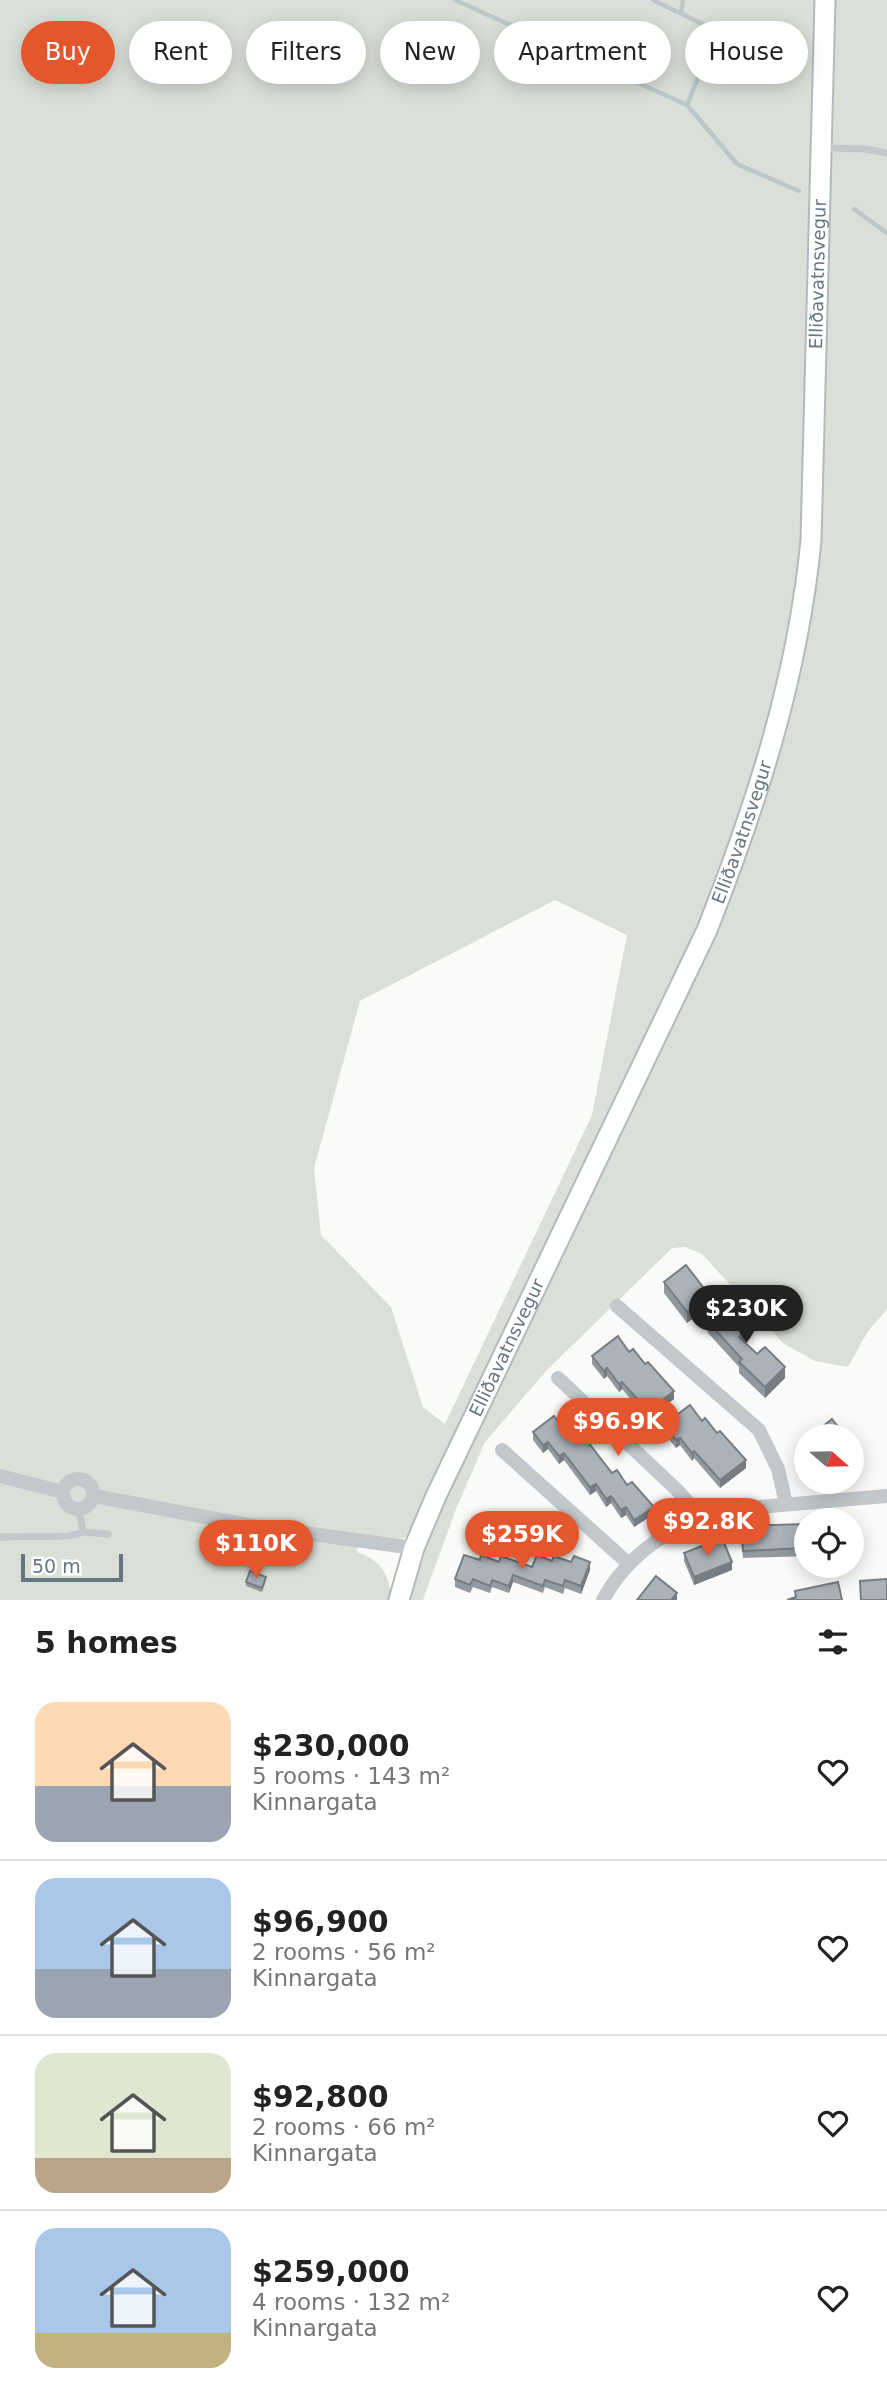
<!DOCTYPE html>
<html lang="en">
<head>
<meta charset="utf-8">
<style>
	body { margin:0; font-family:"DejaVu Sans",sans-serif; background:#f2f2f2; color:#222; height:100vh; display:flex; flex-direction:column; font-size:26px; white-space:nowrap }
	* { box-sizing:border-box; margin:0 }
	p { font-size:23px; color:#767676 }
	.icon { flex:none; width:38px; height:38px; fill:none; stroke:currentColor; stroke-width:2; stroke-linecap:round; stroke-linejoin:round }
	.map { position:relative; height:1600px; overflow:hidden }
	.panel { display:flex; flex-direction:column; background:#fff; flex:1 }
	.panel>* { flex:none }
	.hud { position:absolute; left:21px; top:21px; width:845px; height:63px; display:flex; gap:14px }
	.needle { width:46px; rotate:110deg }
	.buttons { position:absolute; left:794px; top:1424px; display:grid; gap:14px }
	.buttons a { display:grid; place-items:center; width:70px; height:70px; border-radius:50%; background:#fff; box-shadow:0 4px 18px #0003; font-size:35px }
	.scale { position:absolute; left:21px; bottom:18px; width:102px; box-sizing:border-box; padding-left:7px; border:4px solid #657683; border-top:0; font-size:19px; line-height:24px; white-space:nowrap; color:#657683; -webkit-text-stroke:5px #fff; paint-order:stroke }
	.price { position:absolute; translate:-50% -60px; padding:0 16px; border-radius:24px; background:#e4572e; color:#fff; font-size:23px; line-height:46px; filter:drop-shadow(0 2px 4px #0008) }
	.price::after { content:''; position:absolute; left:50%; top:42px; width:21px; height:16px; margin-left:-10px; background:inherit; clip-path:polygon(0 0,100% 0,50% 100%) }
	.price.selected { background:#222; color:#fff }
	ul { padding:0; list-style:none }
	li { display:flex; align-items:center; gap:21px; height:175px; padding:0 35px }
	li+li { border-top:2px solid #e0e0e0 }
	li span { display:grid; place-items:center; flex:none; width:196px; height:140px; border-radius:21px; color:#555 }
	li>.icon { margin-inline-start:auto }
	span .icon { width:84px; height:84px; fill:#fffc; stroke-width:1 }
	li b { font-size:30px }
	h2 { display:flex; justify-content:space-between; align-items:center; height:84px; padding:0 35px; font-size:30px }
	.chip { padding:0 24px; border-radius:32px; background:#fff; box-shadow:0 4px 18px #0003; font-size:24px; line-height:63px }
	.chip.selected { background:#e4572e; color:#fff }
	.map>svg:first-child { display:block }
	.green { fill:#dadfd7; fill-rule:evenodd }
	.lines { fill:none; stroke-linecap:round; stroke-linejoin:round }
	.stream { stroke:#bbc7cb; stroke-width:4.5 }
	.secondary-casing { stroke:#b3babf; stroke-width:23 }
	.lane { stroke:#c3c8cc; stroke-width:7 }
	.street { stroke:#c3c8cc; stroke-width:14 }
	.secondary { stroke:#fff; stroke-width:19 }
	.wall { fill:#929a9f }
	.shaded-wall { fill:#777d82 }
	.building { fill:#aab3b9; stroke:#777d82; stroke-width:2 }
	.labels { text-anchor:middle; stroke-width:7; stroke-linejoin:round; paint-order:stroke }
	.street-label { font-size:18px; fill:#657683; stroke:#fff }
</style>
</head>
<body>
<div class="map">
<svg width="887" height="1600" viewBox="0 0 887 1600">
	<rect width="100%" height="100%" fill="#fafaf8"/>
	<path class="green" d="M0 0H815L805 537 783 682 704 920 409 1536 401 1539 360 1534 357 1552C383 1562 388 1573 392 1600H0ZM555 900 627 935 592 1115 445 1424 423 1407 391 1307 321 1235 314 1168 360 1001Z
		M829 0H887V1309L868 1331 848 1367 815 1361 784 1344 702 1254 685 1247 672 1248 547 1370 485 1442 456 1509 423 1600H408L430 1528 705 947 801 658Z"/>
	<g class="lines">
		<path class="stream" d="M455 0 687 105 737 164 799 191
			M653 0 717 31 687 105
			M681 13 683 0
			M854 209 887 233"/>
		<defs>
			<g id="secondary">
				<path id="s1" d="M399 1600 414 1548 436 1496 707 930C757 803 798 676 811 540L825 0"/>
			</g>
		</defs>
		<use href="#secondary" class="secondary-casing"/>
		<path class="lane" d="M822 148 866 149 887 153
			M79 1510 83 1532 108 1534
			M0 1537 69 1536 83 1532"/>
		<path class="street" d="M617 1306 759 1430 778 1469 786 1504
			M558 1378 677 1490 701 1517
			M502 1450 629 1564
			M0 1476 63 1492
			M63 1494a15 15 0 1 1 30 0a15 15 0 1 1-30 0Z
			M94 1496 253 1526 414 1548
			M603 1600C628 1553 674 1524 724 1510L887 1496"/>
		<use href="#secondary" class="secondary"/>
	</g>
	<path class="wall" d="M664 1282 709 1306 687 1323 664 1293Z
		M708 1322 751 1337 745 1342 785 1378 765 1398 739 1373V1367L708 1333Z
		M592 1356 674 1399 648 1419 622 1389 619 1392 607 1376 604 1379 592 1364Z
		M702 1421 746 1468 720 1488 694 1458 692 1461 680 1445 676 1448 664 1433V1425Z
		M564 1429 580 1441 612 1473 627 1485 654 1514 634 1527 626 1515 621 1518 611 1503 606 1507 596 1491 590 1495 564 1460 559 1464 548 1449 543 1453 533 1440V1432Z
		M807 1440V1462L801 1455V1444Z
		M807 1524V1556L743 1558 741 1533Z
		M684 1553 732 1570 694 1585 684 1561Z
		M480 1560 499 1562 532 1567 590 1570 581 1594 565 1588 563 1594 545 1587 543 1593 513 1582 509 1593 492 1587 490 1593 473 1587 470 1593 455 1587V1579Z
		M266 1581 262 1592 246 1586V1582Z"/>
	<path class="shaded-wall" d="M709 1295V1306L687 1323V1312Z
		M751 1325V1337L739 1348V1337Z
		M785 1367V1378L765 1398V1387Z
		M607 1368V1376L604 1379V1371Z
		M622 1382V1389L619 1392V1384Z
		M674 1391V1399L648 1419V1411Z
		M680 1438V1445L676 1448V1440Z
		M548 1442V1449L543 1453V1445Z
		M855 1448V1459L852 1461V1450Z
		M694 1451V1458L692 1461V1453Z
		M564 1453V1460L559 1464V1456Z
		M746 1460V1468L720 1488V1480Z
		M596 1484V1491L590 1495V1487Z
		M611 1496V1503L606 1507V1499Z
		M626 1507V1515L621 1518V1510Z
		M654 1507V1514L634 1527V1520Z
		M590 1562V1570L581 1594V1586Z
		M732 1562V1570L694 1585V1577Z
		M513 1575V1582L509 1593V1586Z
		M677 1593V1600H671Z"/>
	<path class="building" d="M686 1265 709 1295 687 1312 664 1282Z
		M730 1302 751 1325 739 1337 757 1354 765 1347 785 1367 765 1387 739 1362 742 1359 708 1322Z
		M618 1336 629 1352 633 1349 645 1364 648 1362 674 1391 648 1411 622 1382 619 1384 607 1368 604 1371 592 1356Z
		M690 1405 702 1421 705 1418 717 1433 720 1431 746 1460 720 1480 694 1451 692 1453 680 1438 676 1440 664 1425Z
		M554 1416 564 1429 568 1426 580 1441 584 1437 612 1473 617 1470 627 1485 632 1482 654 1507 634 1520 626 1507 621 1510 611 1496 606 1499 596 1484 590 1487 564 1453 559 1456 548 1442 543 1445 533 1432Z
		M832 1419 846 1437H810Z
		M807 1440V1451L801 1444Z
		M807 1524V1548L743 1551 741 1526Z
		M722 1538 732 1562 694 1577 684 1553Z
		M464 1555 480 1560 481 1555 499 1562 501 1556 532 1567 537 1555 552 1561 554 1556 571 1562 574 1556 590 1562 581 1586 565 1580 563 1586 545 1580 543 1586 513 1575 509 1586 492 1580 490 1586 473 1579 470 1585 455 1579Z
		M250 1571 266 1577 262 1588 246 1582Z
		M656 1576 677 1593 671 1600H637Z
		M887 1579V1600H861L860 1581Z
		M838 1582 842 1600H787L796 1597 795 1591Z"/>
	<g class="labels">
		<g class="street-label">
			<text dy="6" stroke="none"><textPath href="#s1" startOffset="1409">Elliðavatnsvegur</textPath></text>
			<text dy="6" stroke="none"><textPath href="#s1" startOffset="842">Elliðavatnsvegur</textPath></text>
			<text dy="6" stroke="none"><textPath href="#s1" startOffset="275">Elliðavatnsvegur</textPath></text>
		</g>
	</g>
</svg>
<div class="buttons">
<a><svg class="needle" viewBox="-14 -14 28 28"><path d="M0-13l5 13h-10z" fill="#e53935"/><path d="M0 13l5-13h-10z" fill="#767676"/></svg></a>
<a><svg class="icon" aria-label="locate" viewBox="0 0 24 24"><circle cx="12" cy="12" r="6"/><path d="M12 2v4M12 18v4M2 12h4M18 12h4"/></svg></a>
</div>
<div class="scale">50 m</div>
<b class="price selected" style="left:746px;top:1345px">$230K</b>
<b class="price" style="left:618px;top:1458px">$96.9K</b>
<b class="price" style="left:708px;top:1558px">$92.8K</b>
<b class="price" style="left:522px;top:1571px">$259K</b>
<b class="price" style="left:256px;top:1580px">$110K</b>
<div class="hud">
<a class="chip selected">Buy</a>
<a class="chip">Rent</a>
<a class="chip">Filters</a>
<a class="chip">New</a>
<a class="chip">Apartment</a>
<a class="chip">House</a>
</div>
</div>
<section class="panel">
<h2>5 homes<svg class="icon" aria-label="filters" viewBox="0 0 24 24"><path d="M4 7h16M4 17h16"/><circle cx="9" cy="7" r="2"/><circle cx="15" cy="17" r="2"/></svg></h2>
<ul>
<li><span style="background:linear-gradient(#ffd9b3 60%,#9aa5b1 0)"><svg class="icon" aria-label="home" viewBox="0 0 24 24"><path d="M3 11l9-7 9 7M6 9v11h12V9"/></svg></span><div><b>$230,000</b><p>5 rooms · 143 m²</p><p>Kinnargata</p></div><svg class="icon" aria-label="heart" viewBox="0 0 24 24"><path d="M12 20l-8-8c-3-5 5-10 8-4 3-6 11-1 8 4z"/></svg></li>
<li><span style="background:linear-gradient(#a9c7e8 65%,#9aa5b1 0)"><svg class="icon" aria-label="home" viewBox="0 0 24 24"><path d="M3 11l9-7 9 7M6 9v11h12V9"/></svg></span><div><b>$96,900</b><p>2 rooms · 56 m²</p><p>Kinnargata</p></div><svg class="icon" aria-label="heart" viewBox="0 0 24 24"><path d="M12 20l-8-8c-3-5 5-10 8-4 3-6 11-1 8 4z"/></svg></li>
<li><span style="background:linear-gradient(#dfe7d0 75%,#b9a48a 0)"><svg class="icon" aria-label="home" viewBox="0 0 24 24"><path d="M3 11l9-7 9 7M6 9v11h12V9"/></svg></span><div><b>$92,800</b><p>2 rooms · 66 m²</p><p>Kinnargata</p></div><svg class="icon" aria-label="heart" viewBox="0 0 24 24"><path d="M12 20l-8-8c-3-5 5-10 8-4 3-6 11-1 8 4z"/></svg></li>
<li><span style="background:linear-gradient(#a9c7e8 75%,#c2b280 0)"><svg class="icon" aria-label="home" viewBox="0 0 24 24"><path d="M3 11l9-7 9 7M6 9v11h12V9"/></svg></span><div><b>$259,000</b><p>4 rooms · 132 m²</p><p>Kinnargata</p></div><svg class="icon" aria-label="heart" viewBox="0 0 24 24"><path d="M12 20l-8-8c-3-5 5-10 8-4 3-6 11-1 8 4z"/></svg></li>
</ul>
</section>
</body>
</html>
